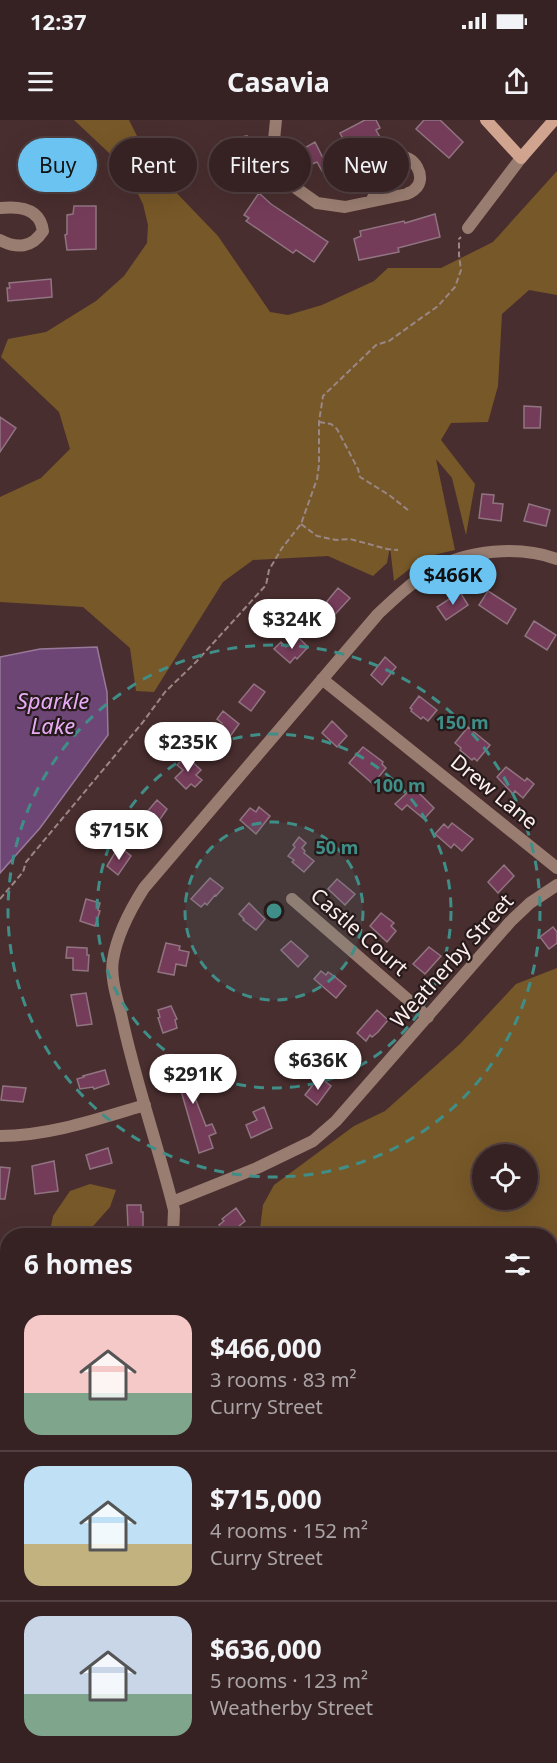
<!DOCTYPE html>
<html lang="en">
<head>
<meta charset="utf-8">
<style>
	body { margin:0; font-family:"Noto Sans",sans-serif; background:#3e2a2b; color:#f1f3f6; height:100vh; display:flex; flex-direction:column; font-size:22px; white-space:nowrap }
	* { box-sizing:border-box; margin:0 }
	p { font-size:20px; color:#aaa4a6 }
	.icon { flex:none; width:33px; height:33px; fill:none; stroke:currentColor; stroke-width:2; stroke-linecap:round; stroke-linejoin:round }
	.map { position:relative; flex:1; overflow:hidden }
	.drawer { position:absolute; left:0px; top:1108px; width:558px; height:536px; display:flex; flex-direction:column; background:#372223; border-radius:24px 24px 0 0; box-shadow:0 6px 24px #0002,0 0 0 2px #513f41 }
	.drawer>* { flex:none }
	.guide { position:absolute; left:18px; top:18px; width:522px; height:54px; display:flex; gap:12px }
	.controls { position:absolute; left:472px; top:1024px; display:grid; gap:12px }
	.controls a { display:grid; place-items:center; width:66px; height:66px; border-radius:50%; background:#372223; box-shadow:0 6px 24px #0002,0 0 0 2px #513f41; font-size:30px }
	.price { position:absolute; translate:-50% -51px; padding:0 14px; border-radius:21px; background:#fff; color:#222; font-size:20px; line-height:39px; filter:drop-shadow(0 2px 3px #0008) }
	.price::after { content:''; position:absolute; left:50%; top:36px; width:18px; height:14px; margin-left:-9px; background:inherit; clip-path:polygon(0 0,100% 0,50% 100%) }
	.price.current { background:#6ac3f1; color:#111 }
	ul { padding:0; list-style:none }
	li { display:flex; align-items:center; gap:18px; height:150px; padding:0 24px }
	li+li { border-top:2px solid #513f41 }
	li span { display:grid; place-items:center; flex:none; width:168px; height:120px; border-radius:18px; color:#555 }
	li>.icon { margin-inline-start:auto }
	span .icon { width:72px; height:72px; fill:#fffc; stroke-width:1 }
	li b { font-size:26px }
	h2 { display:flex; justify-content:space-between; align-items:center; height:72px; padding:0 24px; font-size:26px }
	.chip { padding:0 21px; border-radius:27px; background:#372223; box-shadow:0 6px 24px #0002,0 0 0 2px #513f41; font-size:21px; line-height:54px }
	.chip.current { background:#6ac3f1; color:#111 }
	.status { display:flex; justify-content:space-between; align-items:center; height:42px; padding:0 30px; background:#372223; direction:ltr }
	.status svg { height:16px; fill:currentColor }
	header { display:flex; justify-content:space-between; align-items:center; height:78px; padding:0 24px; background:#372223; font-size:27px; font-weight:700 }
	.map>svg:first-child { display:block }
	.green { fill:#775828; fill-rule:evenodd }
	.water { fill:#6d4676; stroke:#98799a; stroke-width:1.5 }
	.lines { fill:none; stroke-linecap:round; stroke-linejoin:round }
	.stream { stroke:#98799a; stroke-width:4 }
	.building { fill:#753c59; stroke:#907481; stroke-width:1.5 }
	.path { stroke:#9b8686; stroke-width:2; stroke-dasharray:6 3; stroke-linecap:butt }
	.street { stroke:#997d70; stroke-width:12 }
	.secondary { stroke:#d0a48f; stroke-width:12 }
	.ring { fill:none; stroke:#3f8e88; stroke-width:3; stroke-dasharray:10 8 }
	.labels { text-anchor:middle; stroke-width:4.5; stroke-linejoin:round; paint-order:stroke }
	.street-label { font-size:21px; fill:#fdefee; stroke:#261a1a }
	.water-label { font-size:22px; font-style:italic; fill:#e8acf6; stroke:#261a1a }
	.centre { fill:#3f8e88; stroke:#261a1a; stroke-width:3 }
	.ring-label { font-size:18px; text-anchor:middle; font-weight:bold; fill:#3f8e88; stroke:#261a1a; stroke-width:4.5; stroke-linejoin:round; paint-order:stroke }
</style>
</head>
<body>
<div class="status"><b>12:37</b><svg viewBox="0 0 49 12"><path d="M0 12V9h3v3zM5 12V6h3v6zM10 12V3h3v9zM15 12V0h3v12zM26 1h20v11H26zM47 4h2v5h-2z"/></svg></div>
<header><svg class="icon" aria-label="menu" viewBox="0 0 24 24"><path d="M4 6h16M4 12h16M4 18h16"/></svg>Casavia<svg class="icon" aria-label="share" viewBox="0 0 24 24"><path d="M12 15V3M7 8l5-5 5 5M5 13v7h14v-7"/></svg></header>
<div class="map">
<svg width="557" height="1643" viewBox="0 0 557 1643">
	<rect width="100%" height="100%" fill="#492e2f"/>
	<path class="green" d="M74 0H129L137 16 168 64 218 116 270 192 288 195 322 185 374 161 388 148H441L493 122 557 51V175L529 170 502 194 498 266 488 302 451 303 441 320 475 364 466 415 452 358 436 339 455 430 425 437 394 461 390 427 387 443 373 456 328 436 253 440 223 462 154 572 136 571 130 528 83 487 0 482V377L41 358 70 329 59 292 1 237 8 219 46 212 96 181 124 156 147 123 148 105 143 84 125 48Z
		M557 848V1643H503L502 1637 550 1636V1116H259L263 1085 274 1065 354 1006 385 991 460 924 516 864ZM483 1035H528V1080H483Z
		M90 1064 116 1070 110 1087 87 1113V1116H49L53 1096 70 1071Z
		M7 1394V1502L0 1510V1398Z
		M83 1636H262L264 1643H75Z"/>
	<path class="water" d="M97 527 107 572 108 615 40 708 0 753V537L40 529Z
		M7 1515 8 1636 83 1637 75 1643H0V1526Z"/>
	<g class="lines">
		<path class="stream" d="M550 1127 557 1123"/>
	</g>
	<path class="building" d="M365 0H376L380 8 376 10 381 19 364 28 367 32 349 41 352 47 348 49 349 51 339 57 333 45 322 51 317 42 312 44 310 40 308 42 301 30 315 22 323 38 346 25 340 13Z
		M424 0H440L463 22 449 38 416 9Z
		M247 16 253 53H251L252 59 224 64 218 27 222 26 221 21Z
		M29 32 66 48 58 67 49 66 46 71 24 61 27 52 23 50 24 46H23Z
		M259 73 271 84 328 122 314 142 296 130 293 133 246 101 249 98 244 95Z
		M74 86H96V129L67 130 65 115 67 114V95L73 94Z
		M435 94 440 117 398 128 399 132 359 140 354 119 361 116 360 111 404 101 405 103Z
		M51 159 52 177 8 181 7 168H10L9 163Z
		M524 286 541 287 540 308H524Z
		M0 297 16 308 0 332Z
		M482 374 494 375 493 383 503 384 501 401 479 398Z
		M529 384 550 390 546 406 524 401Z
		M338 468 350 478 327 503 309 489 315 481 321 486 324 485Z
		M488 471 516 489 507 504 479 485Z
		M460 472 468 485 446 500 437 487Z
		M534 501 556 515 547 530 525 516Z
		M297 516 308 527 297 539 295 537 290 543 274 529 281 522 286 527 289 525Z
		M385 537 396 547 382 565 371 555Z
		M254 564 265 572 251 591 239 582Z
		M419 576 437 590 428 601 423 597 421 599 411 591 412 589 410 588Z
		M223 591 239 604 224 625 212 615 222 603 217 599Z
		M332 601 347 616 337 627 322 613Z
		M468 607 490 625 477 641 474 638 472 640 460 630 461 628 455 623Z
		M363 627 383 642 382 644 386 648 373 664 349 643Z
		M186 636 201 650 196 655 202 660 195 667 191 664 186 669 175 658 183 650 177 645Z
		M506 647 525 661 527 658 534 664 523 678 515 671 513 674 497 657Z
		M412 668 417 673 418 672 434 688 424 699 407 685 402 690 395 684Z
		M157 680 167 689 154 708 142 698Z
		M259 687 270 696 256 714 240 700 250 688 256 692Z
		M452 703 473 719 462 731 454 724 451 728 435 714 444 704 448 708Z
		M299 717 306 723 302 728 305 731 304 733 314 741 304 752 292 742 294 740 288 736 295 727 293 725Z
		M119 726 131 736 118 755 107 746Z
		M504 745 514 756 498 773 488 762Z
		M210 758 223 768 216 776 215 775 207 785 205 783 201 787 191 779Z
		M337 759 355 774 345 785 328 769Z
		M86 779 100 783 98 790 100 791 95 806 80 801Z
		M249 783 265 799 256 810 243 800 244 799 239 794Z
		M381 793 394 803 391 806 396 811 387 822 370 806Z
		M553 807 557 812V823L549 829 540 817Z
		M291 821 308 836 298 847 281 830Z
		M166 823 180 826 179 830 189 832 186 846 176 844 174 855 158 852Z
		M67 827 87 828V835H89L88 851 73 850V838H66Z
		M429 827 441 836 425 854 413 844Z
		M321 851 326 855 328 852 334 856 346 866 336 878 314 859Z
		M86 873 92 904 77 906 71 875Z
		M171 886 177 899 175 900 177 908 163 913 158 898 160 897 158 890Z
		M377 890 388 900 378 912 372 917 370 915 366 921 357 913Z
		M193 937 196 947 191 949 196 969 192 970 206 1006 212 1004 216 1013 209 1016 213 1028 199 1033 173 943Z
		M105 950 109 964 94 969 93 967 80 969 77 959 84 957 83 956Z
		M319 957 331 966 317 985 305 975Z
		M3 966 26 968 23 982 1 980Z
		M264 987 272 1008 251 1018 246 1005 257 1000 253 992Z
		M108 1028 112 1043 90 1049 86 1035Z
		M54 1041 58 1071 35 1074 32 1046Z
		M0 1047 10 1048 5 1079H0Z
		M127 1085H141V1092H143V1108H128Z
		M236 1088 245 1101 227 1116 219 1105 224 1101 222 1099Z"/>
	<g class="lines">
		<path class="path" d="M319 302 331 304 337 309 358 349 360 357 389 375 408 390
			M301 404 317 416 336 420 350 419 387 429 398 430
			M0 779 23 752 26 742 143 602 165 572 196 542 266 465 269 450 282 428 301 404 317 359 319 345V302L323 276 376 225 389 221 438 186 455 167 461 150 459 135V119L461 117"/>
		<path class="street" d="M276 0 274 20 278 44 293 66 317 83 345 87 407 74C410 72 413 72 415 69 428 58 414 33 397 37 384 40 379 70 371 81
			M0 88C19 86 40 88 43 111 32 128 17 129 0 120
			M468 108 521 38
			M322 559 557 748
			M292 779 428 897
			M0 1016C49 1016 98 999 145 985
			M172 1082 257 1048 313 1021 336 1001 510 802 530 783 557 765
			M173 1116 174 1090C158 1025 135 961 121 894 117 878 110 857 113 840 117 814 130 790 144 768L378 494C395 478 412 462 432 450 467 430 519 425 557 439
			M0 1367 8 1361"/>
		<path class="secondary" d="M486 0 521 38 554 0
			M0 1251 8 1253
			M363 1636 365 1643"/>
	</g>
	<circle cx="274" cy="791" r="89" fill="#3f8e88" fill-opacity=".12"/>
	<g class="ring">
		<circle cx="274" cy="791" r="89"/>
		<circle cx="274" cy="791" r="177"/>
		<circle cx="274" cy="791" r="266"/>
	</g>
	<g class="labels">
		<g class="street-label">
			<text transform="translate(494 672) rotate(39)" y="7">Drew Lane</text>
			<text transform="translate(359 812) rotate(41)" y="7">Castle Court</text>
			<text transform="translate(452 841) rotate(-48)" y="7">Weatherby Street</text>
		</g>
		<g class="water-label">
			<text x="53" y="589">Sparkle<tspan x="53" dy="25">Lake</tspan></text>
		</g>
	</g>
	<circle cx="274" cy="791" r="9" class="centre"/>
	<g class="ring-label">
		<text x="462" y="609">150 m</text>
		<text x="399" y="672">100 m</text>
		<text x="337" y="734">50 m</text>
	</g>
</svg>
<div class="controls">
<a><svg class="icon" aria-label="locate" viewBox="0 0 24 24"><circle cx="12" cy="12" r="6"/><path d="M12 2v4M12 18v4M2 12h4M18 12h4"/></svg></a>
</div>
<b class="price current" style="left:453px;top:486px">$466K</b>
<b class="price" style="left:292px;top:530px">$324K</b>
<b class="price" style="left:188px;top:653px">$235K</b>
<b class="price" style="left:119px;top:741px">$715K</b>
<b class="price" style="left:318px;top:971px">$636K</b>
<b class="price" style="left:193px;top:985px">$291K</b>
<div class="guide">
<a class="chip current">Buy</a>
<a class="chip">Rent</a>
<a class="chip">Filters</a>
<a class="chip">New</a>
</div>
<section class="drawer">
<h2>6 homes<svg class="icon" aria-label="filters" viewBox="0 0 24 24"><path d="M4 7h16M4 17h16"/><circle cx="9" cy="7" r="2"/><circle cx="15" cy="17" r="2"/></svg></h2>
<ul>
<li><span style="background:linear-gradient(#f6c9c9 65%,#7fa58c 0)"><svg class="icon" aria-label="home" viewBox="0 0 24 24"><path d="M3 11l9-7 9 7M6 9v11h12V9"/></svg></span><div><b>$466,000</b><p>3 rooms · 83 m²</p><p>Curry Street</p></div></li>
<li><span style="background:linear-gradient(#bfe0f5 65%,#c2b280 0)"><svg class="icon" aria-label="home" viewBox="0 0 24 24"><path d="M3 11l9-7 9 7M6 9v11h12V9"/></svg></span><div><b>$715,000</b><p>4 rooms · 152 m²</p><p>Curry Street</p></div></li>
<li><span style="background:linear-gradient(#c9d6e8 65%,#7fa58c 0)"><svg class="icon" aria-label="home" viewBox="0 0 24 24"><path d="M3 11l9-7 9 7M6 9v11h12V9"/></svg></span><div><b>$636,000</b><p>5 rooms · 123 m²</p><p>Weatherby Street</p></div></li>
</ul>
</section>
</div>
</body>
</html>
